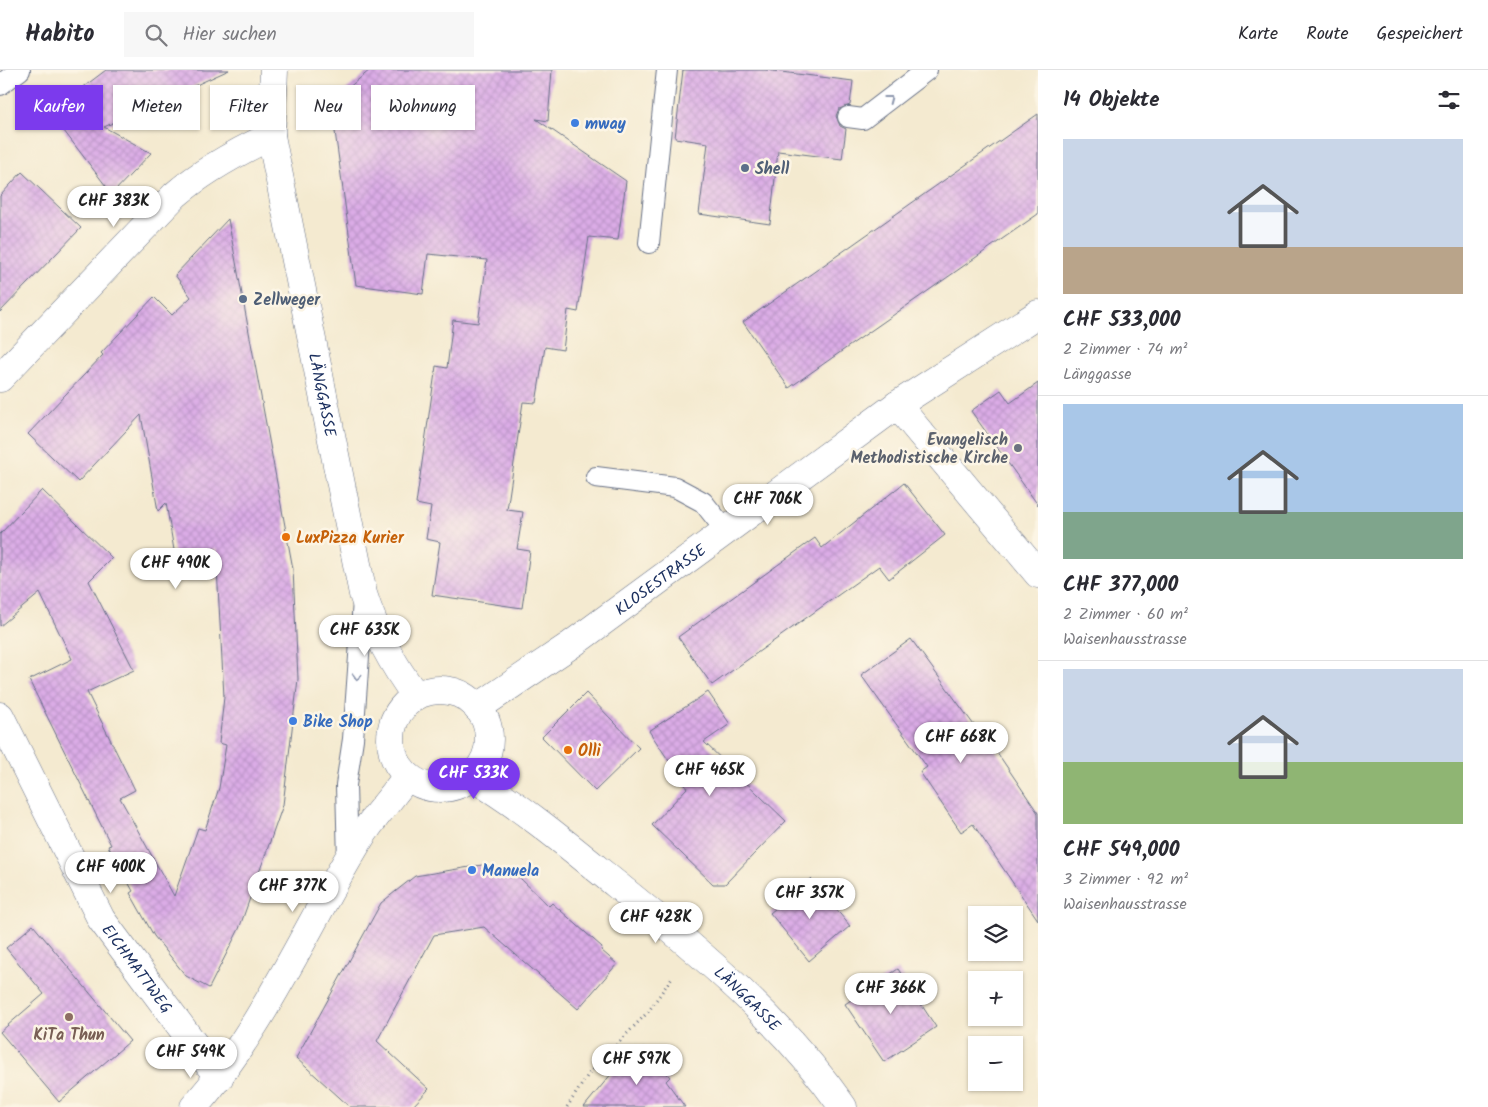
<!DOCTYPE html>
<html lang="de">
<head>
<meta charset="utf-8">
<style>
	body { margin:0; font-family:Kalam,sans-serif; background:#f7f7f7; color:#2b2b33; height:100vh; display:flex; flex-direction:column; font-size:19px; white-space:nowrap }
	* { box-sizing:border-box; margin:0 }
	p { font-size:16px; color:#7c7c81 }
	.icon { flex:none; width:28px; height:28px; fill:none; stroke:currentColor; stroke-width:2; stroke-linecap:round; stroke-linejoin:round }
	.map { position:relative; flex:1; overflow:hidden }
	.sheet { display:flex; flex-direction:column; background:#fff; width:450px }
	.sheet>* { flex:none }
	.guide { position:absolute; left:15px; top:15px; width:475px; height:45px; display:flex; gap:10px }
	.controls { position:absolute; left:968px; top:836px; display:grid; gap:10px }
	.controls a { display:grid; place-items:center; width:55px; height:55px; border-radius:0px; background:#fff; box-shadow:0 1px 4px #0004; font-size:25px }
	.price { position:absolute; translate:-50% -42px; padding:0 11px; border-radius:18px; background:#fff; color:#222; font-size:16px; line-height:32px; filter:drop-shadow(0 1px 2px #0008) }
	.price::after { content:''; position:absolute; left:50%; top:30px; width:15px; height:11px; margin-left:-8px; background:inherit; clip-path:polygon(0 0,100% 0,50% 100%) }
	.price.active { background:#7c3aed; color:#fff }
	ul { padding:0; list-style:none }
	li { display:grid; align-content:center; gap:10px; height:265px; padding:0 25px }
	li+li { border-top:1px solid #e1e1e2 }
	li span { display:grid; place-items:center; height:155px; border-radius:0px; color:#555 }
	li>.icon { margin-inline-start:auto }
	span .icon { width:90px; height:90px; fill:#fffc; stroke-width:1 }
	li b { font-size:21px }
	h2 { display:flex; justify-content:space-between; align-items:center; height:60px; padding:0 25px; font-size:21px }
	.pill { padding:0 18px; border-radius:0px; background:#fff; box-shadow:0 1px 4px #0004; font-size:18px; line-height:45px }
	.pill.active { background:#7c3aed; color:#fff }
	header { display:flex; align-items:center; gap:30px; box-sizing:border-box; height:70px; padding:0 25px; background:#fff; border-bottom:1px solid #e1e1e2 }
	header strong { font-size:24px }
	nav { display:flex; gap:28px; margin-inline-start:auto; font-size:18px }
	.search { width:350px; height:45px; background:#f7f7f7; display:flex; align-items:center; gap:12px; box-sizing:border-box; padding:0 18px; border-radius:0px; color:#7c7c81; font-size:19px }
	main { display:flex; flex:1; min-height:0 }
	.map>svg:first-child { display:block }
	.building { fill:url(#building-cross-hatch) }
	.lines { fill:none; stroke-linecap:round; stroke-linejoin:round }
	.service-casing { stroke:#677086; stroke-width:22 }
	.minor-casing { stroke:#677086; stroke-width:29 }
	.tertiary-casing { stroke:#677086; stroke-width:29 }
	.path { stroke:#677086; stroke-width:3; stroke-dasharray:1 4; stroke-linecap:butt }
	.service { stroke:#fff; stroke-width:20 }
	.minor { stroke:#fff; stroke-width:28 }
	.tertiary { stroke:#fff; stroke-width:28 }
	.oneway { stroke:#8d97ae }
	.shop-dot { fill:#3f7fe0; stroke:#fcf5e5; stroke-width:2 }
	.service-dot { fill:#5c6f8a; stroke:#fcf5e5; stroke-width:2 }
	.worship-dot { fill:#6b7280; stroke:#fcf5e5; stroke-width:2 }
	.food-dot { fill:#e8710a; stroke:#fcf5e5; stroke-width:2 }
	.education-dot { fill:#8d6e63; stroke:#fcf5e5; stroke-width:2 }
	.labels { text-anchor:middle; stroke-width:5; stroke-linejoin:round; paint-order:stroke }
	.shop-label { font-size:16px; font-weight:bold; fill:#366cbe; stroke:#fcf5e5; text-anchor:start }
	.service-label { font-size:16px; font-weight:bold; fill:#4e5e75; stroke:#fcf5e5; text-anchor:start }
	.street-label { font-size:16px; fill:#1b2f5e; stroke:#fcf5e5 }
	.worship-label { font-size:16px; font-weight:bold; fill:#5b616d; stroke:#fcf5e5; text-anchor:end }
	.food-label { font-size:16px; font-weight:bold; fill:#c56008; stroke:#fcf5e5; text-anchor:start }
	.education-label { font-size:16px; font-weight:bold; fill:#785e54; stroke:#fcf5e5 }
</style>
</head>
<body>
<header>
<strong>Habito</strong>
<div class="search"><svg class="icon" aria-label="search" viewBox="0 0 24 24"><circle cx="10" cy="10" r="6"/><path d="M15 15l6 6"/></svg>Hier suchen</div>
<nav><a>Karte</a><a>Route</a><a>Gespeichert</a></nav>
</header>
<main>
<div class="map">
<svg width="1038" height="1037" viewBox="0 0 1038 1037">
	<defs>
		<pattern id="building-cross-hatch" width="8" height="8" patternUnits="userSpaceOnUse" patternTransform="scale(1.25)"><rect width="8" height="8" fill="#dbace6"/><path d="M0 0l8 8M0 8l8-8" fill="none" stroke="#bb94c8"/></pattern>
	</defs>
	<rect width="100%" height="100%" fill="#fcf5e5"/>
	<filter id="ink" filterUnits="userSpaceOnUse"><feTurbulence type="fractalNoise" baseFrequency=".02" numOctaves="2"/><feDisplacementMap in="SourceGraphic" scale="10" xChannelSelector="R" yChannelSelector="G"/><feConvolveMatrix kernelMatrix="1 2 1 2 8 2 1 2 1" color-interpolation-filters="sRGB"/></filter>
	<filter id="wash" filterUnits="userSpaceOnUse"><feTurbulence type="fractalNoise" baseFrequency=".0096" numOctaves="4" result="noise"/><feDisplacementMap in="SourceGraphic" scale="20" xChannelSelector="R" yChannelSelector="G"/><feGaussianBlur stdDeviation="1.12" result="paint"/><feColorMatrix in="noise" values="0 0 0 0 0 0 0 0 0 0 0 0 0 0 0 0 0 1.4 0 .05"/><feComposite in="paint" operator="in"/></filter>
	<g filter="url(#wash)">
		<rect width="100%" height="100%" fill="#f4ead0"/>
		<g id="blocks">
			<path class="building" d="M106 0H229L104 57 151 83 112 124 32 19 61 34Z
				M370 0H552L548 51 536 49 626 111 618 170 589 167 578 242 568 240 563 280 545 277 536 333 523 332 507 440 523 442 517 479 530 481 522 538 432 525 440 472 426 469 431 437 416 434 436 296 447 298 453 250 478 253 487 190 428 184 423 224 356 215 331 32Z
				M683 0H765L853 11 850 35 839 39 836 46 840 56 846 59 842 89 778 81 770 154 699 144 708 73 675 68Z
				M1038 44V144L789 318 743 252Z
				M22 102 81 158 0 242V126Z
				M228 149 293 499 298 609 283 735 239 859 209 918 186 906 154 866 130 823 133 821 108 776 111 775 29 610 72 589 40 523 0 556V464L42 420 112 488 89 511 134 600 87 622 135 720 120 728 174 826 198 758 205 760 219 718 226 675 219 673 224 627 216 479 175 486 166 433 158 441 141 345 78 412 28 364 103 285 101 283 154 227 172 245 191 227 175 205Z
				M1038 313V435L971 341 1001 320 1010 333Z
				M904 413 945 465 889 509 879 496 712 615 678 567 815 468 822 478Z
				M911 569 979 662 982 660 1038 743V850L973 754 961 762 920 702 927 697 861 605Z
				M708 622 730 654 704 672 786 751 725 814H713L652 755 687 718 649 661Z
				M586 623 639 678 595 721 542 667Z
				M482 795 519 807 549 836 552 833 602 877 601 880 617 894 578 939 484 857 434 865 377 971 429 1019 412 1037H350L296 988 381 833 415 806Z
				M811 809 850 856 809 891 770 843Z
				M33 855 130 971 59 1032 0 962 44 924 6 878Z
				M898 899 936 957 884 992 845 934Z
				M644 978 670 1007 666 1011 685 1037H584L617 997Z"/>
		</g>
	</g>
	<g filter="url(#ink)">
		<use href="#blocks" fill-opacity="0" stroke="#677086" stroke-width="1"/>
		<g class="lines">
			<defs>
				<path id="service" d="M0 15 20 0
					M848 47 863 49 927 0
					M649 173 667 0
					M596 407 675 417 703 432 726 461
					M348 791 346 715 353 669 363 531"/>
				<g id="minor">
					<path d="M0 308 175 125C204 100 237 82 271 66"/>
					<path d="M897 335 1038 504"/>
					<path id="s1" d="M477 638 572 574 897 335 1038 244"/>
					<path id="s2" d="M0 646 101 849 219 1008"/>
					<path d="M194 1037C264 957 306 857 361 767 375 745 393 727 407 706"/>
				</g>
				<g id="tertiary">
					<path id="s3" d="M274 0 271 66 363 524C375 562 392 594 416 626"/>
					<circle cx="440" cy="669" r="49"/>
					<path id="s4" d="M472 707C524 738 570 777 617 815 700 882 782 950 843 1037"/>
				</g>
			</defs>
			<use href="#service" class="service-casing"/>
			<use href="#minor" class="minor-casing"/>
			<use href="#tertiary" class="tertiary-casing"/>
			<path class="path" d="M567 1037 590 1002 648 942 673 906"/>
			<use href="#service" class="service"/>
			<use href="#minor" class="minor"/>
			<use href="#tertiary" class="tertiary"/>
		</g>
		<defs><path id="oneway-chevron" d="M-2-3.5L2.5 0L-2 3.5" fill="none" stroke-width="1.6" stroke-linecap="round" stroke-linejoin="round" transform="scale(1.25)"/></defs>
		<g class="oneway">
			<use href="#oneway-chevron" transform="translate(889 29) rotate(-37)"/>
			<use href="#oneway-chevron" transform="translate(357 607) rotate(93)"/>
		</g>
	</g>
	<g class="shop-dot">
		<circle cx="575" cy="53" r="5"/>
		<circle cx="293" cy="651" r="5"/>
		<circle cx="472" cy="800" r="5"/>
	</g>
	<g class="service-dot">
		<circle cx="745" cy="98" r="5"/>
		<circle cx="243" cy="229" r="5"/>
	</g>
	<circle class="worship-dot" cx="1018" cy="378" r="5"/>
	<g class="food-dot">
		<circle cx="286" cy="467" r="5"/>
		<circle cx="568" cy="680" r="5"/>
	</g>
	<circle class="education-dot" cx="69" cy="947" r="5"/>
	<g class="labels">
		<g class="shop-label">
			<text x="585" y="59">mway</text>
			<text x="303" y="657">Bike Shop</text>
			<text x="482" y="806">Manuela</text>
		</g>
		<g class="service-label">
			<text x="755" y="104">Shell</text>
			<text x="253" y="235">Zellweger</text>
		</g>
		<g class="street-label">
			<text dy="6" stroke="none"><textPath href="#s3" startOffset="330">LÄNGGASSE</textPath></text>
			<text dy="6" stroke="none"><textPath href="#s1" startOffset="224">KLOSESTRASSE</textPath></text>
			<text dy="6" stroke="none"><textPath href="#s2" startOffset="288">EICHMATTWEG</textPath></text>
			<text dy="6" stroke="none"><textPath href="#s4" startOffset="354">LÄNGGASSE</textPath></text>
		</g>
		<g class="worship-label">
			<text x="1008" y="375">Evangelisch<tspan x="1008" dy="18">Methodistische Kirche</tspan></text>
		</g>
		<g class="food-label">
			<text x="296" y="473">LuxPizza Kurier</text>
			<text x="578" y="686">Olli</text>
		</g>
		<g class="education-label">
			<text x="69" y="970">KiTa Thun</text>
		</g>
	</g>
</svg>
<div class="controls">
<a><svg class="icon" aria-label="layers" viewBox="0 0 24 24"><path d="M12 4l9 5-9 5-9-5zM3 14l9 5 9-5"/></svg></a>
<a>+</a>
<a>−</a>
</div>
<b class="price" style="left:114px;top:158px">CHF 383K</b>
<b class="price" style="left:768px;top:456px">CHF 706K</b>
<b class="price" style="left:176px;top:520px">CHF 490K</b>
<b class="price" style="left:365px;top:587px">CHF 635K</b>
<b class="price" style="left:961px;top:694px">CHF 668K</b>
<b class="price" style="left:710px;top:727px">CHF 465K</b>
<b class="price active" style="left:474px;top:730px">CHF 533K</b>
<b class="price" style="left:111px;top:824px">CHF 400K</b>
<b class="price" style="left:293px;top:843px">CHF 377K</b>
<b class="price" style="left:810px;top:850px">CHF 357K</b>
<b class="price" style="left:656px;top:874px">CHF 428K</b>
<b class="price" style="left:891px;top:945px">CHF 366K</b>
<b class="price" style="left:191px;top:1009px">CHF 549K</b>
<b class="price" style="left:637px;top:1016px">CHF 597K</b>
<div class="guide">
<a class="pill active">Kaufen</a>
<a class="pill">Mieten</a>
<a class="pill">Filter</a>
<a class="pill">Neu</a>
<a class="pill">Wohnung</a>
</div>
</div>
<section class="sheet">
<h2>14 Objekte<svg class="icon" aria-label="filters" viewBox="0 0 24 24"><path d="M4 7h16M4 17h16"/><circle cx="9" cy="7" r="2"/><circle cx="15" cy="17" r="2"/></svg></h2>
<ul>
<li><span style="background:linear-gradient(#c9d6e8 70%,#b9a48a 0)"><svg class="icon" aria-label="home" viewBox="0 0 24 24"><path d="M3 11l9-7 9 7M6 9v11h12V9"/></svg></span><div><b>CHF 533,000</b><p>2 Zimmer · 74 m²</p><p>Länggasse</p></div></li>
<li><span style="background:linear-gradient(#a9c7e8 70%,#7fa58c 0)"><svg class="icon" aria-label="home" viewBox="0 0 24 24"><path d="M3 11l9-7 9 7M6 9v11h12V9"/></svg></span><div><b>CHF 377,000</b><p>2 Zimmer · 60 m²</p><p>Waisenhausstrasse</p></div></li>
<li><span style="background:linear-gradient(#c9d6e8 60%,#8fb573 0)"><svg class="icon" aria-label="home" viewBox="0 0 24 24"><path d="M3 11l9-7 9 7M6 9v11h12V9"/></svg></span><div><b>CHF 549,000</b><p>3 Zimmer · 92 m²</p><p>Waisenhausstrasse</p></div></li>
</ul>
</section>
</main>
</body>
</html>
